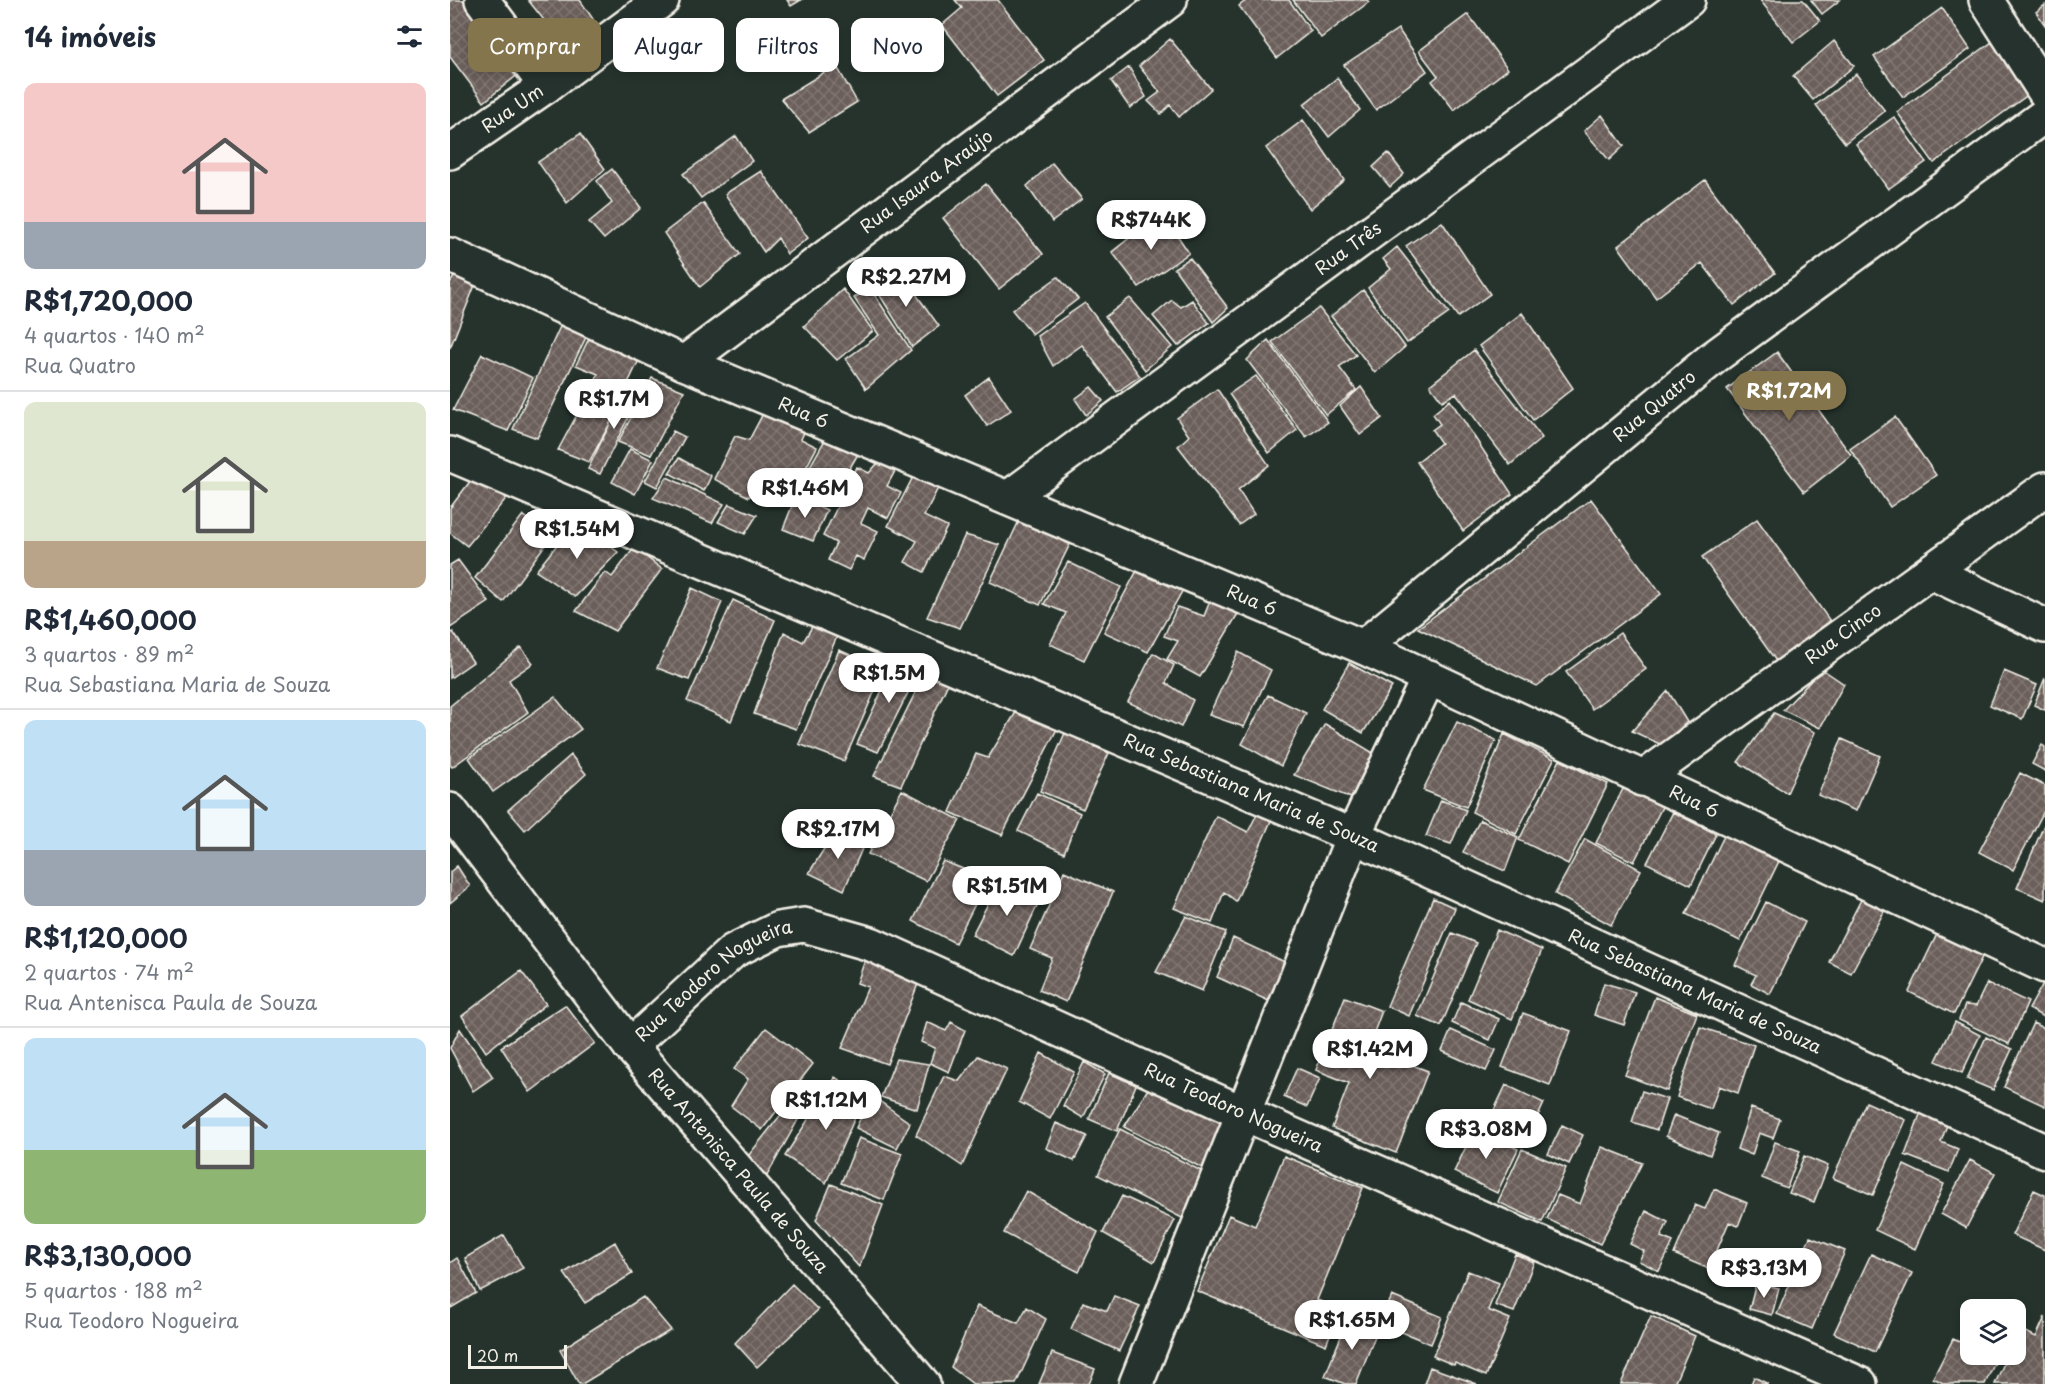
<!DOCTYPE html>
<html lang="pt">
<head>
<meta charset="utf-8">
<style>
	body { margin:0; font-family:"Playpen Sans",sans-serif; background:#f6f6f7; color:#1f2937; height:100vh; display:flex; flex-direction:column; font-size:22px; white-space:nowrap }
	* { box-sizing:border-box; margin:0 }
	p { font-size:20px; color:#747a83 }
	.icon { flex:none; width:33px; height:33px; fill:none; stroke:currentColor; stroke-width:2; stroke-linecap:round; stroke-linejoin:round }
	.map { position:relative; flex:1; overflow:hidden }
	.sheet { display:flex; flex-direction:column; background:#fff; width:450px }
	.sheet>* { flex:none }
	.guide { position:absolute; left:18px; top:18px; width:570px; height:54px; display:flex; gap:12px }
	.tools { position:absolute; left:1510px; top:1299px; display:grid; gap:12px }
	.tools a { display:grid; place-items:center; width:66px; height:66px; border-radius:12px; background:#fff; box-shadow:0 3px 9px #0003; font-size:30px }
	.scale { position:absolute; left:18px; bottom:15px; width:99px; box-sizing:border-box; padding-left:6px; border:3px solid #f4f1e8; border-top:0; font-size:16px; line-height:21px; white-space:nowrap; color:#f4f1e8; -webkit-text-stroke:4px #26332d; paint-order:stroke }
	.price { position:absolute; translate:-50% -51px; padding:0 14px; border-radius:21px; background:#fff; color:#222; font-size:20px; line-height:39px; filter:drop-shadow(0 2px 3px #0008) }
	.price::after { content:''; position:absolute; left:50%; top:36px; width:18px; height:14px; margin-left:-9px; background:inherit; clip-path:polygon(0 0,100% 0,50% 100%) }
	.price.active { background:#84754c; color:#fff }
	ul { padding:0; list-style:none }
	li { display:grid; align-content:center; gap:12px; height:318px; padding:0 24px }
	li+li { border-top:2px solid #e0e1e3 }
	li span { display:grid; place-items:center; height:186px; border-radius:12px; color:#555 }
	li>.icon { margin-inline-start:auto }
	span .icon { width:108px; height:108px; fill:#fffc; stroke-width:1 }
	li b { font-size:26px }
	h2 { display:flex; justify-content:space-between; align-items:center; height:72px; padding:0 24px; font-size:26px }
	.chip { padding:0 21px; border-radius:12px; background:#fff; box-shadow:0 3px 9px #0003; font-size:21px; line-height:54px }
	.chip.active { background:#84754c; color:#fff }
	main { display:flex; flex:1; min-height:0 }
	.map>svg:first-child { display:block }
	.building { fill:url(#building-cross-hatch); stroke:#f4f1e8; stroke-width:1.5 }
	.lines { fill:none; stroke-linecap:round; stroke-linejoin:round }
	.minor-casing { stroke:#f4f1e8; stroke-width:38 }
	.minor { stroke:#26332d; stroke-width:33 }
	.labels { text-anchor:middle; stroke-width:4.5; stroke-linejoin:round; paint-order:stroke }
	.street-label { font-size:18px; fill:#f4f1e8; stroke:#26332d }
</style>
</head>
<body>
<main>
<section class="sheet">
<h2>14 imóveis<svg class="icon" aria-label="filters" viewBox="0 0 24 24"><path d="M4 7h16M4 17h16"/><circle cx="9" cy="7" r="2"/><circle cx="15" cy="17" r="2"/></svg></h2>
<ul>
<li><span style="background:linear-gradient(#f6c9c9 75%,#9aa5b1 0)"><svg class="icon" aria-label="home" viewBox="0 0 24 24"><path d="M3 11l9-7 9 7M6 9v11h12V9"/></svg></span><div><b>R$1,720,000</b><p>4 quartos · 140 m²</p><p>Rua Quatro</p></div></li>
<li><span style="background:linear-gradient(#dfe7d0 75%,#b9a48a 0)"><svg class="icon" aria-label="home" viewBox="0 0 24 24"><path d="M3 11l9-7 9 7M6 9v11h12V9"/></svg></span><div><b>R$1,460,000</b><p>3 quartos · 89 m²</p><p>Rua Sebastiana Maria de Souza</p></div></li>
<li><span style="background:linear-gradient(#bfe0f5 70%,#9aa5b1 0)"><svg class="icon" aria-label="home" viewBox="0 0 24 24"><path d="M3 11l9-7 9 7M6 9v11h12V9"/></svg></span><div><b>R$1,120,000</b><p>2 quartos · 74 m²</p><p>Rua Antenisca Paula de Souza</p></div></li>
<li><span style="background:linear-gradient(#bfe0f5 60%,#8fb573 0)"><svg class="icon" aria-label="home" viewBox="0 0 24 24"><path d="M3 11l9-7 9 7M6 9v11h12V9"/></svg></span><div><b>R$3,130,000</b><p>5 quartos · 188 m²</p><p>Rua Teodoro Nogueira</p></div></li>
</ul>
</section>
<div class="map">
<svg width="1595" height="1384" viewBox="0 0 1595 1384">
	<defs>
		<pattern id="building-cross-hatch" width="8" height="8" patternUnits="userSpaceOnUse" patternTransform="scale(1.5)"><rect width="8" height="8" fill="#6b5e5a"/><path d="M0 0l8 8M0 8l8-8" fill="none" stroke="#817672"/></pattern>
	</defs>
	<rect width="100%" height="100%" fill="#26332d"/>
	<filter id="ink" filterUnits="userSpaceOnUse"><feTurbulence type="fractalNoise" baseFrequency=".0167" numOctaves="2"/><feDisplacementMap in="SourceGraphic" scale="12" xChannelSelector="R" yChannelSelector="G"/><feConvolveMatrix kernelMatrix="1 2 1 2 8 2 1 2 1" color-interpolation-filters="sRGB"/></filter>
	<g filter="url(#ink)">
		<path class="building" d="M0 0H16L66 76 34 102 0 57Z
			M78 0H130L143 19 113 44Z
			M337 0H351L341 6Z
			M505 0H548L594 60 547 96 492 25 512 8Z
			M797 0H839L861 31 827 58 789 6Z
			M843 0H917L919 2 871 38Z
			M1310 0H1353L1370 21 1343 42Z
			M1361 0H1390L1372 14Z
			M1595 5V25L1586 12Z
			M1492 8 1520 49 1453 97 1424 57Z
			M1018 14 1058 69 1004 110 982 81 988 76 969 51Z
			M948 29 977 71 926 110 894 65Z
			M720 39 761 89 729 117 720 105 711 114 698 101 710 92 689 66Z
			M1384 41 1404 66 1363 100 1343 76Z
			M1542 42 1579 94 1484 163 1447 112Z
			M386 65 407 102 359 132 331 99Z
			M679 67 696 97 680 108 661 81Z
			M1406 74 1435 111 1395 143 1366 105Z
			M887 78 910 110 879 137 854 104Z
			M1152 115 1174 146 1159 160 1134 131Z
			M1444 117 1476 162 1438 189 1406 144Z
			M853 120 894 180 860 209 816 148Z
			M130 134 155 169 117 203 88 162Z
			M286 136 302 161 251 198 233 174Z
			M938 153 954 174 940 187 923 167Z
			M602 163 632 199 602 222 577 186Z
			M162 169 191 208 154 239 139 222 162 203 147 181Z
			M311 171 358 238 337 254 328 238 314 252 275 194Z
			M1255 180 1325 273 1284 305 1252 263 1206 298 1168 246Z
			M536 184 593 254 549 289 493 218Z
			M253 203 290 254 250 287 214 233Z
			M712 212 739 253 689 287 662 252Z
			M992 222 1040 294 1008 317 956 246Z
			M947 247 999 313 957 343 918 288 941 269 933 259Z
			M740 258 778 308 763 322 724 268Z
			M448 269 489 326 462 347 424 286Z
			M5 275 25 285 0 348V283Z
			M608 277 628 299 582 334 562 310Z
			M420 288 461 350 416 389 396 359 429 335 404 298Z
			M393 289 423 331 387 360 354 326Z
			M913 290 955 347 925 373 881 316Z
			M680 298 722 347 695 370 655 317Z
			M722 300 731 307 742 300 759 323 728 346 703 316Z
			M635 303 690 376 667 392 632 345 603 366 587 336Z
			M869 308 906 355 889 367 906 390 876 415 822 342Z
			M1072 313 1123 388 1083 420 1029 346Z
			M114 318 139 331 87 438 63 429Z
			M142 332 190 358 165 410 138 398 148 374 126 365Z
			M818 340 878 422 856 437 797 360Z
			M1024 350 1092 438 1060 465 1006 393 992 401 980 385Z
			M1327 352 1401 455 1354 492 1277 389Z
			M32 354 83 378 58 431 3 410Z
			M806 376 847 430 819 453 779 394Z
			M539 377 561 410 537 426 515 395Z
			M202 378 234 391 201 455 168 442Z
			M178 387 191 392 150 474 138 469Z
			M641 387 653 401 636 415 625 399Z
			M911 387 932 418 910 435 890 406Z
			M767 389 819 465 788 490 804 514 789 525 728 446 739 436 727 418Z
			M135 400 166 412 139 462 108 450Z
			M1000 400 1062 494 1013 531 967 462 991 443 982 430 990 424 983 414Z
			M316 408 357 426 351 439 367 447 341 496 308 480 299 497 264 479 285 436 299 440Z
			M1445 417 1486 475 1440 507 1400 449Z
			M223 431 235 437 207 487 195 481Z
			M380 431 411 449 384 495 354 477Z
			M180 449 203 460 185 494 162 482Z
			M229 458 261 476 254 491 219 473Z
			M428 463 445 471 437 486 451 493 438 518 418 508 411 523 428 531 414 560 406 556 399 570 378 560 386 543 373 536 407 467 419 473Z
			M27 472 59 495 17 546 0 533V508Z
			M465 473 489 486 474 516 497 527 474 572 455 562 467 541 438 526Z
			M217 477 274 504 262 523 203 498Z
			M346 496 377 510 363 541 333 529Z
			M1141 499 1211 594 1087 686 968 628Z
			M279 504 307 515 295 534 268 522Z
			M73 515 101 537 53 602 25 578Z
			M1307 519 1380 621 1326 661 1252 557Z
			M126 521 168 552 125 597 86 571Z
			M569 521 620 544 590 605 540 582Z
			M515 535 550 545 510 628 477 617Z
			M184 548 212 569 165 631 126 611 155 572 162 577Z
			M8 560 39 602 0 628V565Z
			M618 562 671 587 634 660 600 644 616 613 594 604Z
			M690 565 735 586 698 652 654 632Z
			M242 588 272 602 239 680 207 668Z
			M762 596 789 612 750 677 717 659 728 641 714 636 727 607 754 616Z
			M283 600 325 620 281 721 237 701Z
			M366 620 389 632 346 729 304 714 334 632 353 642Z
			M3 632 23 662 0 678V634Z
			M1170 633 1196 669 1142 709 1116 672Z
			M71 647 83 663 59 680 78 712 2 767 0 765V706Z
			M389 650 434 670 394 761 349 744Z
			M788 652 821 670 794 727 759 715Z
			M703 653 724 665 716 683 743 700 731 727 678 702Z
			M448 656 471 667 428 752 407 744Z
			M899 663 942 687 913 733 872 709Z
			M477 669 499 681 451 786 424 776Z
			M1372 669 1394 684 1370 728 1333 710Z
			M1554 671 1587 685 1572 719 1540 705Z
			M1595 678V710L1584 705Z
			M1218 691 1237 722 1212 745 1182 731Z
			M818 695 856 713 831 766 792 744Z
			M105 697 131 729 43 792 19 758Z
			M568 709 608 727 552 835 500 812 526 754 538 758Z
			M1324 713 1365 732 1337 793 1288 762Z
			M1007 722 1046 740 1016 807 973 790Z
			M875 724 930 757 906 800 844 775Z
			M615 733 659 753 633 809 590 791Z
			M1054 734 1104 759 1066 834 1022 812Z
			M1392 739 1430 756 1406 811 1368 795Z
			M1592 745 1595 747V771L1582 764Z
			M121 755 136 774 75 830 58 810Z
			M1110 760 1158 784 1118 864 1069 840Z
			M1570 773 1595 786V809L1563 870 1529 852Z
			M1175 785 1213 805 1184 862 1146 843Z
			M452 790 510 820 476 881 418 854Z
			M587 793 630 813 614 853 568 831Z
			M991 800 1016 810 1001 844 976 836Z
			M809 810 824 814 786 901 774 892 762 923 724 908 766 816 798 832Z
			M1223 812 1266 834 1241 885 1197 863Z
			M1030 820 1068 837 1055 871 1013 852Z
			M1594 825H1595V900L1567 888Z
			M385 831 415 842 394 890 359 873Z
			M1275 834 1329 861 1290 941 1236 914Z
			M1135 839 1191 870 1161 925 1105 894Z
			M493 861 538 879 505 943 463 921Z
			M7 866 20 886 0 903V872Z
			M614 871 663 892 616 1002 589 990 602 958 580 949Z
			M551 878 591 897 564 956 522 935Z
			M1414 894 1437 906 1401 973 1379 962Z
			M983 898 1005 908 959 1016 937 1006Z
			M1316 902 1355 922 1320 994 1301 984 1306 975 1285 965Z
			M736 916 776 932 752 991 706 972Z
			M1047 930 1092 950 1062 1019 1018 999Z
			M1489 930 1534 953 1504 1014 1459 992Z
			M1002 933 1026 943 991 1026 967 1016Z
			M783 938 837 963 823 1003 767 977Z
			M415 960 468 984 437 1064 392 1048 418 987 407 983Z
			M71 971 96 1004 36 1052 12 1016Z
			M1595 980V1018L1579 1009Z
			M1154 983 1185 992 1174 1025 1144 1015Z
			M1537 983 1578 1002 1559 1044 1509 1020 1515 1005 1526 1006Z
			M895 997 932 1011 918 1048 978 1071 946 1153 882 1128 899 1083 866 1070Z
			M1205 997 1247 1014 1217 1091 1175 1075Z
			M1011 1002 1049 1019 1040 1040 1002 1023Z
			M115 1005 145 1043 80 1092 51 1047Z
			M1073 1013 1121 1031 1100 1085 1052 1067Z
			M477 1022 496 1031 501 1022 515 1030 499 1072 480 1063 485 1048 471 1042Z
			M1505 1022 1530 1035 1512 1073 1486 1061Z
			M1583 1023 1595 1029V1106L1554 1087Z
			M1250 1027 1304 1045 1288 1093 1269 1086 1261 1109 1227 1097Z
			M316 1028 363 1064 312 1130 281 1106 298 1079 284 1069Z
			M10 1029 43 1077 23 1091 0 1048Z
			M1001 1030 1046 1050 1036 1071 992 1051Z
			M1536 1037 1562 1049 1543 1090 1517 1079Z
			M591 1053 624 1072 600 1119 569 1102Z
			M528 1056 557 1069 512 1166 466 1135 494 1076 509 1081Z
			M446 1059 479 1064 467 1109 431 1097Z
			M634 1062 655 1074 633 1118 613 1106Z
			M847 1068 870 1078 857 1107 834 1097Z
			M659 1073 686 1085 667 1131 639 1119Z
			M385 1077 414 1097 376 1183 335 1156Z
			M703 1081 777 1118 752 1168 674 1127Z
			M1056 1085 1094 1103 1076 1143 1037 1125Z
			M1192 1091 1217 1099 1207 1130 1182 1122Z
			M421 1095 460 1123 447 1148 406 1128Z
			M1416 1102 1456 1120 1423 1195 1383 1178Z
			M337 1107 349 1118 314 1181 298 1156Z
			M1301 1108 1330 1119 1323 1138 1309 1133 1302 1155 1287 1149Z
			M1472 1109 1499 1119 1491 1142 1508 1149 1499 1172 1455 1155Z
			M1224 1115 1269 1133 1260 1155 1216 1136Z
			M606 1123 637 1136 624 1161 596 1148Z
			M1112 1125 1133 1135 1119 1164 1098 1154Z
			M1025 1128 1068 1149 1047 1193 1004 1172Z
			M670 1129 757 1174 732 1218 648 1175Z
			M409 1138 452 1154 434 1200 391 1183Z
			M1325 1142 1350 1151 1337 1188 1312 1178Z
			M1152 1147 1192 1163 1150 1244 1097 1219 1108 1195 1130 1204Z
			M1072 1149 1116 1168 1092 1222 1048 1202Z
			M834 1156 913 1188 867 1300 890 1309 876 1345 747 1291 779 1215 805 1226Z
			M1354 1156 1378 1166 1364 1202 1339 1193Z
			M1520 1160 1545 1173 1516 1228 1491 1214Z
			M1454 1165 1494 1184 1465 1249 1425 1230Z
			M381 1184 433 1205 409 1267 366 1220Z
			M1264 1189 1297 1203 1288 1226 1279 1222 1259 1269 1224 1254 1245 1205 1255 1209Z
			M1584 1190 1595 1195V1250L1562 1235Z
			M576 1191 648 1232 629 1272 554 1233Z
			M672 1196 725 1220 704 1262 653 1233Z
			M1196 1211 1218 1222 1211 1237 1223 1242 1209 1271 1189 1261 1194 1251 1180 1244Z
			M54 1235 73 1268 30 1291 15 1258Z
			M1360 1237 1395 1251 1362 1329 1327 1314Z
			M165 1242 182 1274 135 1303 114 1273Z
			M1065 1254 1084 1262 1064 1312 1045 1305Z
			M1421 1254 1462 1273 1425 1352 1384 1333Z
			M7 1258 26 1293 1 1308 0 1263Z
			M1018 1271 1049 1283 1038 1310 1060 1319 1036 1376 1005 1363 1004 1365 983 1356Z
			M1306 1283 1329 1288 1322 1315 1299 1309Z
			M342 1284 368 1310 307 1367 285 1343Z
			M664 1296 690 1306 669 1351 621 1329 633 1302 657 1311Z
			M942 1296 992 1317 981 1344 930 1323Z
			M193 1297 221 1330 132 1384H129L110 1350Z
			M527 1306 568 1323 577 1307 596 1319 566 1384H523L501 1367Z
			M900 1314 929 1326 906 1384H895L875 1376Z
			M1201 1316 1245 1336 1224 1384H1171Z
			M1595 1317V1384H1545L1558 1354H1566V1337L1570 1329 1586 1337Z
			M1503 1339 1521 1347V1354H1536L1546 1360 1535 1384H1495L1483 1378Z
			M602 1353 645 1369 639 1384H589Z
			M980 1367 1027 1384H974Z
			M1304 1377 1318 1384H1301Z"/>
		<g class="lines">
			<defs>
				<g id="minor">
					<path d="M32 0 96 86"/>
					<path d="M1536 0 1595 92"/>
					<path id="s1" d="M0 152 96 86 212 0"/>
					<path id="s2" d="M0 255 234 363 913 647 1595 966"/>
					<path id="s3" d="M234 363 720 0"/>
					<path id="s4" d="M0 454 903 836 1595 1151"/>
					<path id="s5" d="M558 498 1238 0"/>
					<path d="M1481 572 1595 626"/>
					<path id="s6" d="M913 647 1263 358 1595 115"/>
					<path id="s7" d="M1192 779 1595 489"/>
					<path id="s8" d="M0 810 180 1046 473 1384"/>
					<path id="s9" d="M180 1046 283 951 328 929 354 925 421 944 795 1114 1410 1384"/>
					<path d="M686 1384 903 836 979 677"/>
				</g>
			</defs>
			<use href="#minor" class="minor-casing"/>
			<use href="#minor" class="minor"/>
		</g>
	</g>
	<g class="labels">
		<g class="street-label">
			<text dy="6" stroke="none"><textPath href="#s1" startOffset="76">Rua Um</textPath></text>
			<text dy="6" stroke="none"><textPath href="#s3" startOffset="303">Rua Isaura Araújo</textPath></text>
			<text dy="6" stroke="none"><textPath href="#s5" startOffset="422">Rua Três</textPath></text>
			<text dy="6" stroke="none"><textPath href="#s6" startOffset="378">Rua Quatro</textPath></text>
			<text dy="6" stroke="none"><textPath href="#s2" startOffset="387">Rua 6</textPath></text>
			<text dy="6" stroke="none"><textPath href="#s2" startOffset="873">Rua 6</textPath></text>
			<text dy="6" stroke="none"><textPath href="#s7" startOffset="248">Rua Cinco</textPath></text>
			<text dy="6" stroke="none"><textPath href="#s4" startOffset="870">Rua Sebastiana Maria de Souza</textPath></text>
			<text dy="6" stroke="none"><textPath href="#s2" startOffset="1359">Rua 6</textPath></text>
			<text dy="6" stroke="none"><textPath href="#s9" startOffset="108">Rua Teodoro Nogueira</textPath></text>
			<text dy="6" stroke="none"><textPath href="#s4" startOffset="1356">Rua Sebastiana Maria de Souza</textPath></text>
			<text dy="6" stroke="none"><textPath href="#s9" startOffset="684">Rua Teodoro Nogueira</textPath></text>
			<text dy="6" stroke="none"><textPath href="#s8" startOffset="462">Rua Antenisca Paula de Souza</textPath></text>
		</g>
	</g>
</svg>
<div class="tools">
<a><svg class="icon" aria-label="layers" viewBox="0 0 24 24"><path d="M12 4l9 5-9 5-9-5zM3 14l9 5 9-5"/></svg></a>
</div>
<div class="scale">20 m</div>
<b class="price" style="left:701px;top:251px">R$744K</b>
<b class="price" style="left:456px;top:308px">R$2.27M</b>
<b class="price active" style="left:1339px;top:422px">R$1.72M</b>
<b class="price" style="left:164px;top:430px">R$1.7M</b>
<b class="price" style="left:355px;top:519px">R$1.46M</b>
<b class="price" style="left:127px;top:560px">R$1.54M</b>
<b class="price" style="left:439px;top:704px">R$1.5M</b>
<b class="price" style="left:388px;top:860px">R$2.17M</b>
<b class="price" style="left:557px;top:917px">R$1.51M</b>
<b class="price" style="left:920px;top:1080px">R$1.42M</b>
<b class="price" style="left:376px;top:1131px">R$1.12M</b>
<b class="price" style="left:1036px;top:1160px">R$3.08M</b>
<b class="price" style="left:1314px;top:1299px">R$3.13M</b>
<b class="price" style="left:902px;top:1351px">R$1.65M</b>
<div class="guide">
<a class="chip active">Comprar</a>
<a class="chip">Alugar</a>
<a class="chip">Filtros</a>
<a class="chip">Novo</a>
</div>
</div>
</main>
</body>
</html>
